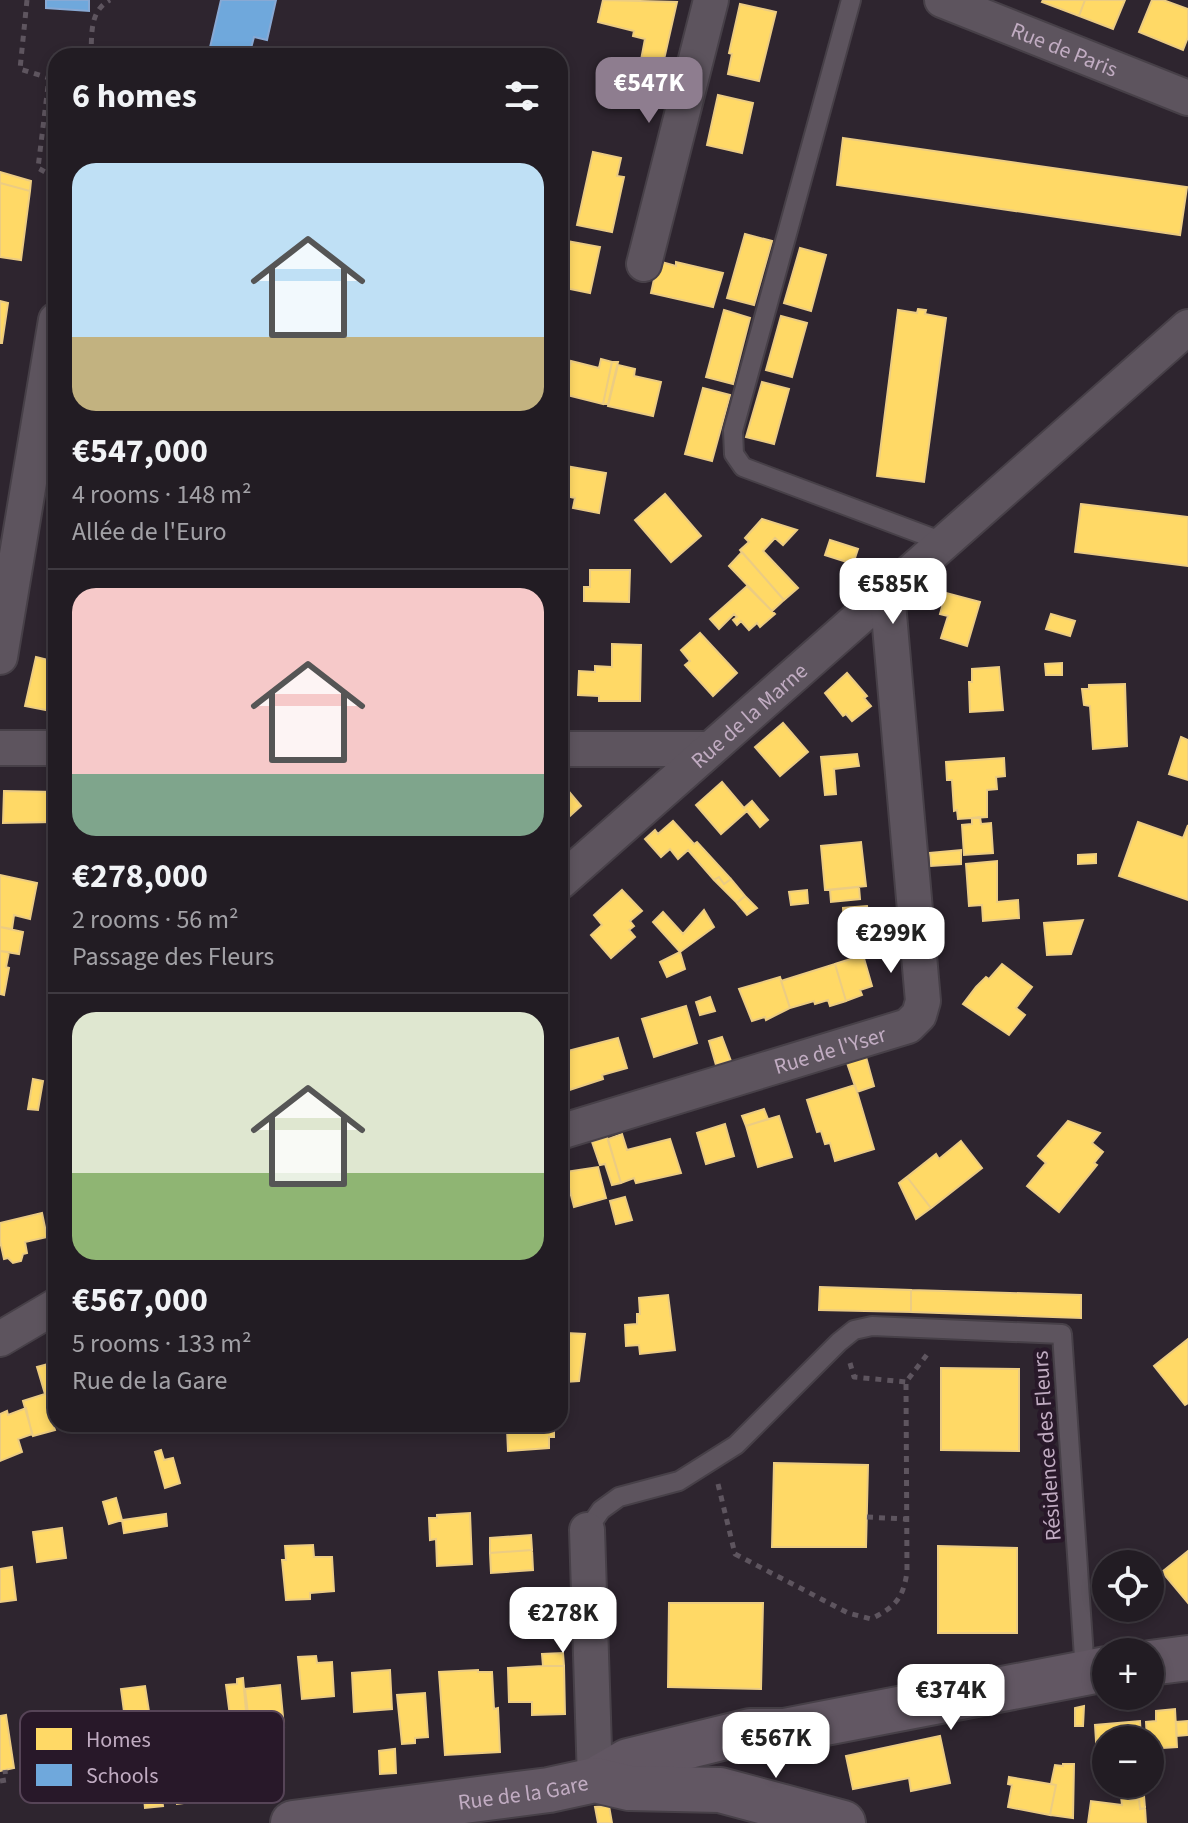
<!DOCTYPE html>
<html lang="en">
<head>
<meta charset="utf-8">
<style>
	body { margin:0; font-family:"Source Sans 3",sans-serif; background:#2a252b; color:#f1f3f6; height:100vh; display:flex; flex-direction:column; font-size:30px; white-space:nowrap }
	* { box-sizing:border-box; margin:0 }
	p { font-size:26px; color:#a2a1a6 }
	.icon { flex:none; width:44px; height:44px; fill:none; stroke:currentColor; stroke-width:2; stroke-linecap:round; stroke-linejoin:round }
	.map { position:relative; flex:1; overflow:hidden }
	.sheet { position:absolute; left:48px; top:48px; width:520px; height:1384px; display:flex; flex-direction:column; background:#221c23; border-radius:24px; box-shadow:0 4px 12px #0003,0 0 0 2px #3f3a41 }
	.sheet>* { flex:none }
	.buttons { position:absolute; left:1092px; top:1550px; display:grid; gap:16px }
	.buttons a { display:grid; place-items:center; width:72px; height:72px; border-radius:50%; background:#221c23; box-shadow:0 4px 12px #0003,0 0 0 2px #3f3a41; font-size:40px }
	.price { position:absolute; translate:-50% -68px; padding:0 18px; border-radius:16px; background:#fff; color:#222; font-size:26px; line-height:52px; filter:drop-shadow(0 2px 4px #0008) }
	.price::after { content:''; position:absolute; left:50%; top:48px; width:24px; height:18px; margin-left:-12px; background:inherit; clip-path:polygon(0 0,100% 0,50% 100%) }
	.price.on { background:#8e7d8f; color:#fff }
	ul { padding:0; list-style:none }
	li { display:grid; align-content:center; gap:16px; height:424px; padding:0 24px }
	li+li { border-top:2px solid #3f3a41 }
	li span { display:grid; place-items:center; height:248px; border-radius:24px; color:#555 }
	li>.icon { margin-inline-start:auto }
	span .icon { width:144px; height:144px; fill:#fffc; stroke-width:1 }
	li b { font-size:34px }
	h2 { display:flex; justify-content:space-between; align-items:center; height:96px; padding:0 24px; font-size:34px }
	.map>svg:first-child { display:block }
	.homes { fill:#ffd966; stroke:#eccc82; stroke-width:2 }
	.schools { fill:#6fa8dc; stroke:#88a9d4; stroke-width:2 }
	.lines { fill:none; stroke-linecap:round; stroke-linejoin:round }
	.lane-casing { stroke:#474048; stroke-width:22 }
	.street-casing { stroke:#474048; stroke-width:38 }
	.secondary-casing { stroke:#474048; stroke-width:48 }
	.path { stroke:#5e555f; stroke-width:5; stroke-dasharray:6 6; stroke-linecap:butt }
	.lane { stroke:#5d545e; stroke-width:18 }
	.street { stroke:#5d545e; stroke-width:34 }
	.secondary { stroke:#625763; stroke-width:44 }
	.labels { text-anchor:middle; stroke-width:8; stroke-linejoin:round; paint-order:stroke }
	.street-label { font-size:22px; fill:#c1acc2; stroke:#281829 }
	.key { fill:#281829; stroke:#564457; stroke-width:2 }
	.key-label { font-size:22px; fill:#c1acc2 }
</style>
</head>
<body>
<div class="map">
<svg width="1188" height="1823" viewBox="0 0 1188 1823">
	<rect width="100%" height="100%" fill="#2e252f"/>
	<path class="homes" d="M603 0 677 2 663 64 656 69 646 67 641 60 645 39 633 36 634 31 598 22Z
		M1043 0H1085L1079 16 1042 2Z
		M1085 0H1125L1113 29 1079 16Z
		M1152 0H1163L1188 9V37L1183 50 1139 32Z
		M740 4 776 12 759 81 728 74 732 54 729 53Z
		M668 68 681 71 674 104 660 100Z
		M718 95 753 103 742 153 707 145Z
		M843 138 1187 187 1180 235 837 185Z
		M593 152 621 158 617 176 624 177 612 232 577 225Z
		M0 172 31 181 30 191 0 183Z
		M0 183 30 191 21 260 0 257Z
		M745 234 772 241 754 305 727 298Z
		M567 241 600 247 590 293 560 287V271Z
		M800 248 826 255 811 311 784 303Z
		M658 261 676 266V262L723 273 713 307 651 293Z
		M0 301 8 303 2 343H0Z
		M918 309 926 310 925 314 946 318 924 482 877 476 898 310 917 313Z
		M724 310 750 318 733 384 706 377Z
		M781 316 807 323 792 377 766 370Z
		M601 359 612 362 603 404 563 394 571 361 599 368Z
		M612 362H618L608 404H603Z
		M618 365 635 369 634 376 661 382 653 416 608 406Z
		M762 382 789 389 774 444 746 437Z
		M703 388 730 395 712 461 685 454Z
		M566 466 606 473 599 513 573 508 575 498 561 495Z
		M665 494 701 536 671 562 635 520Z
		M1081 504 1188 517V566L1075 552Z
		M762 519 797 530 783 545 775 538 763 551 798 588 784 600 740 550 749 542 745 538Z
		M830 540 858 549 853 564 825 555Z
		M742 552 784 600 772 611 729 566Z
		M590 570H630L629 602 584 601V587H590Z
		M747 586 775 614 760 627 757 623 749 630 741 621 737 625 733 620 737 617 734 614 719 629 710 619Z
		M946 593 980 602 967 646 941 638 948 616 940 614Z
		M1051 614 1075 621 1070 636 1046 629Z
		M700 633 737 673 713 696 685 665 690 661 681 650Z
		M612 644 641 645 640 701H599V696L578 695 579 671 595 672V666L612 667Z
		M36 657 56 662V712L25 706Z
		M1062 663V675H1046L1045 664Z
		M999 667 1003 710 970 712 969 682H972V669Z
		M847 673 867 696 864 698 871 706 852 721 846 714 843 716 825 693Z
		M1125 684 1127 746 1093 749 1090 706 1084 705 1082 689H1089V685Z
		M783 723 808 752 780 776 755 747Z
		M1181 737 1188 740V780L1169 774Z
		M857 754 859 766 834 769 836 794 825 795 821 757Z
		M1004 758 1005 776 996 777 997 789 987 790V817L958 819 957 810 954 811 952 780H947L946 762Z
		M560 781 581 806 560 825Z
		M722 782 744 808 752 801 768 820 760 827 747 811 721 834 696 805Z
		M4 791 56 792 54 822 3 823Z
		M980 817 981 824 991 823 993 853 964 855 962 825 972 824V818Z
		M673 821 694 844 697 842 731 879 724 884 719 877 714 880 688 850 678 859 670 849 661 857 645 839 655 830 658 834Z
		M1138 822 1183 838 1188 825V900L1119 876Z
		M861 842 866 886 825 890 821 846Z
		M961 850V864L931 866 930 853Z
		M1096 854V863L1078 864V855Z
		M997 861V902L1018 900 1019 918 983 921 982 905 969 906 966 864Z
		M0 875 37 883 30 919 14 915 12 929 0 927Z
		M719 877 724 884 731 879 745 896 737 903 714 880Z
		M859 887 860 899 831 902 830 890Z
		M622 890 642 911 630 921 634 926 629 930 635 937 611 958 591 935 602 925 594 915Z
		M807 890 808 903 791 905 789 892Z
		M745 896 757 908 747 915 737 903Z
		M867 906 869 922 844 924 843 908Z
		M704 910 714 927 680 952 653 922 663 912 683 934Z
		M1083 920 1071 954 1047 955 1044 923Z
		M0 927 23 932 19 954 0 951Z
		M0 951 9 952 6 967 9 968 4 995 0 994Z
		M680 952 685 969 667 977 660 962Z
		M863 955 872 986 860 990 862 995 846 1001 835 964Z
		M835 964 846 1001 830 1006 828 1000 815 1004 814 1001 790 1008 781 981Z
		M1002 964 1032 987 1016 1008 1025 1015 1009 1035 963 1004 976 987 986 977 989 979Z
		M780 977 790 1008 766 1020 765 1017 752 1021 739 989Z
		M710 997 715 1011 700 1015 696 1002Z
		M686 1006 697 1043 654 1057 642 1019Z
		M722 1037 731 1061 716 1065 709 1041Z
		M618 1038 627 1068 602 1075 603 1079 560 1093V1053Z
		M866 1057 874 1086 857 1092 847 1063Z
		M33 1079 43 1081 38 1110 28 1109Z
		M855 1085 874 1149 835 1161 830 1143 825 1144 821 1131 817 1132 807 1100Z
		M764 1109 768 1119 746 1126 742 1116Z
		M779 1116 792 1157 758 1167 746 1126Z
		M1068 1121 1100 1133 1092 1143 1103 1152 1094 1163 1097 1165 1059 1212 1027 1186 1046 1163 1038 1156Z
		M725 1124 734 1156 706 1164 697 1133Z
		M622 1134 627 1150 670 1139 681 1173 636 1183 634 1178 621 1183 608 1139Z
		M607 1137 621 1183 612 1185 605 1164 600 1165 592 1142Z
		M961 1141 982 1168 931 1208 907 1177 936 1154 939 1159Z
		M598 1167 606 1198 574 1207 565 1172Z
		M907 1177 931 1208 916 1219 899 1183Z
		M625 1197 632 1220 616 1224 610 1201Z
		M42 1213 47 1237 25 1242 27 1253 23 1254 21 1261 13 1263 8 1258 4 1259 0 1241V1223Z
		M820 1287 911 1290V1312L819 1310Z
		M911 1290 1081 1295V1318L911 1312Z
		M668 1295 675 1350 640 1354 639 1345 626 1346 625 1325 637 1324V1314H640L639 1298Z
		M566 1333 585 1334 579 1381 565 1382Z
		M1188 1339V1403L1185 1405 1154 1366Z
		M52 1363 56 1372V1412L50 1414 55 1430 33 1436 23 1401 45 1394 37 1367Z
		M941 1368 1019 1369V1451L941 1450Z
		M26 1408 32 1434 18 1439 22 1452 0 1461V1414L7 1411 8 1415Z
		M527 1424H554V1437H549V1448L508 1451 507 1429 527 1427Z
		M161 1450 164 1460 173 1458 180 1483 165 1488 155 1452Z
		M774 1463 868 1465 866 1547H772Z
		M116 1498 122 1520 109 1524 103 1502Z
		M470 1513 472 1564 437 1566 436 1539 430 1540 429 1518H437V1515Z
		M166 1514 167 1526 124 1533 122 1520Z
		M62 1528 66 1558 37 1562 33 1532Z
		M531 1535 532 1550 490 1553V1538Z
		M313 1545 314 1557H332L334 1591 310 1593V1599L286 1600 282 1560H286L285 1546Z
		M938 1546 1017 1548V1633H938Z
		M532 1550 533 1570 491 1573 490 1553Z
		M1188 1551V1603L1162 1572Z
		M12 1567 16 1600 0 1602V1569Z
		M669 1603H763L761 1689 668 1687Z
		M563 1653 564 1666H543L542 1654Z
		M316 1656 317 1663 332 1662 334 1696 302 1699 298 1657Z
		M543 1666H564L565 1714 532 1715V1702H509L508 1668Z
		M390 1670 392 1709 354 1712 352 1673Z
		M478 1670V1672H492L494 1709 498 1708 500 1752 445 1755 439 1672Z
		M243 1678 248 1733 222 1736 220 1716H230L226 1685 237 1684V1679Z
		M280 1685 284 1727 250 1730 245 1689Z
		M145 1686 152 1731 127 1734 121 1689Z
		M425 1693 428 1737 415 1738V1743L402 1744 397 1695Z
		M1084 1706 1083 1726H1075V1708Z
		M1175 1709 1177 1747 1162 1748V1755H1155L1154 1749H1150V1740H1147L1146 1722 1156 1721V1711Z
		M6 1715 14 1768 0 1771V1716Z
		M1140 1721 1141 1740H1106V1772L1098 1773 1095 1725Z
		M1188 1721V1735L1177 1736 1176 1722Z
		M152 1731 163 1806 145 1808 142 1776H145L144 1770 138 1771 139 1780 109 1785 106 1757 129 1754 127 1734Z
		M940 1736 950 1783 911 1791 909 1778 853 1789 846 1756Z
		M395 1749 396 1773 380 1774 379 1751Z
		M1063 1764H1074L1073 1818 1050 1815 1056 1785 1051 1784 1055 1765 1063 1766Z
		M220 1768 224 1798 177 1804 173 1773Z
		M1009 1777 1056 1785 1050 1815 1008 1807 1012 1785 1008 1784Z
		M1120 1784H1143L1145 1808 1140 1809 1139 1799 1130 1800V1794L1121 1796Z
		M1130 1794V1800L1139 1799 1140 1809 1145 1808 1146 1823H1088L1091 1801 1122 1805 1121 1796Z
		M609 1806 612 1823H598L595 1807Z"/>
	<path class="schools" d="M46 0H89V11L46 8Z
		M221 0H276L267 40 254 37 249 56H208Z"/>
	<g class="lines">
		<defs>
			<path id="lane" d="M851 0 733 431 734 454 743 467 943 542
				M587 1530 601 1510 619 1497 679 1481 736 1445 839 1342 854 1330 872 1326 1062 1334 1085 1672"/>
			<g id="street">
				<path id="s1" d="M942 0 1188 98"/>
				<path d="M644 264 711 0"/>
				<path d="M0 657 56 320"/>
				<path d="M0 748H56"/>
				<path d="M560 749H709"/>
				<path id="s2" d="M560 882 1188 327"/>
				<path id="s3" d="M560 1132 908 1026 919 1015 923 1001 887 592"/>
				<path d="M0 1339 56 1306"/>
				<path d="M587 1530 595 1780"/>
			</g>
			<g id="secondary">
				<path d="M1150 1663 1188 1658"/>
				<path d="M595 1780 628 1761 750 1731H784L1106 1669"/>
				<path id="s4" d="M293 1823 549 1790 595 1780 629 1788 720 1790 843 1823"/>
			</g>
		</defs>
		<use href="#lane" class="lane-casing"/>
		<use href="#street" class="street-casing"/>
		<use href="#secondary" class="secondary-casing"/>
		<path class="path" d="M27 0 20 69 49 78 38 168 56 178
			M91 56C92 35 89 11 110 0
			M850 1363 854 1377 906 1382
			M718 1484 735 1554 848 1613 871 1619C895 1607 903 1599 907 1572L906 1382 929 1352
			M867 1517 905 1519
			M0 1781 6 1780 5 1770"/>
		<use href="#lane" class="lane"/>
		<use href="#street" class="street"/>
		<use href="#secondary" class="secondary"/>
	</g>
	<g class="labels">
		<g class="street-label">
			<text dy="8" stroke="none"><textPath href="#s1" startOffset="132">Rue de Paris</textPath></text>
			<text dy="8" stroke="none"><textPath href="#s2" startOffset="252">Rue de la Marne</textPath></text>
			<text dy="8" stroke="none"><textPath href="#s3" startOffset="282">Rue de l'Yser</textPath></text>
			<text transform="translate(1046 1446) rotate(-94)" y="8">Résidence des Fleurs</text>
			<text dy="8" stroke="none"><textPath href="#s4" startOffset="232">Rue de la Gare</textPath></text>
		</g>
	</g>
	<rect x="20" y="1711" width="264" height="92" rx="12" class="key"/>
	<rect x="36" y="1728" width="36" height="22" fill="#ffd966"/>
	<rect x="36" y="1764" width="36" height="22" fill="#6fa8dc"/>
	<g class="key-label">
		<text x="86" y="1747">Homes</text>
		<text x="86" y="1783">Schools</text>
	</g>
</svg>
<div class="buttons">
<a><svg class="icon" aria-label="locate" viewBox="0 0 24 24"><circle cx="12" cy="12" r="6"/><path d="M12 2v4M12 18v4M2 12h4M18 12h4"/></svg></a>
<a>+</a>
<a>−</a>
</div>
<b class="price on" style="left:649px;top:125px">€547K</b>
<b class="price" style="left:893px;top:626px">€585K</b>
<b class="price" style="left:891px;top:975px">€299K</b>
<b class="price" style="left:563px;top:1655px">€278K</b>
<b class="price" style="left:951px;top:1732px">€374K</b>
<b class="price" style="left:776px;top:1780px">€567K</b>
<section class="sheet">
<h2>6 homes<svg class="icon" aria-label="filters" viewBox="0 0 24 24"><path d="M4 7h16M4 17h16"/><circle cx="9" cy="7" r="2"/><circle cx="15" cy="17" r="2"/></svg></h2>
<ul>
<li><span style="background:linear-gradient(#bfe0f5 70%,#c2b280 0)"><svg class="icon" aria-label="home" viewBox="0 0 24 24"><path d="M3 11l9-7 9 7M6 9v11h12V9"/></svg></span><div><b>€547,000</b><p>4 rooms · 148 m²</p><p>Allée de l'Euro</p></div></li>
<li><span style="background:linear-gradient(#f6c9c9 75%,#7fa58c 0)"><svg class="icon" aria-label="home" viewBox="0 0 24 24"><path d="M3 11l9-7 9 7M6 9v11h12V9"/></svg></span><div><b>€278,000</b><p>2 rooms · 56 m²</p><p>Passage des Fleurs</p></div></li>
<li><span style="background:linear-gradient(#dfe7d0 65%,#8fb573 0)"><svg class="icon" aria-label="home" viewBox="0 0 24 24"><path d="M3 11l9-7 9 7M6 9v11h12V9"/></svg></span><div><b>€567,000</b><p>5 rooms · 133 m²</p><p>Rue de la Gare</p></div></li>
</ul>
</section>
</div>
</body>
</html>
